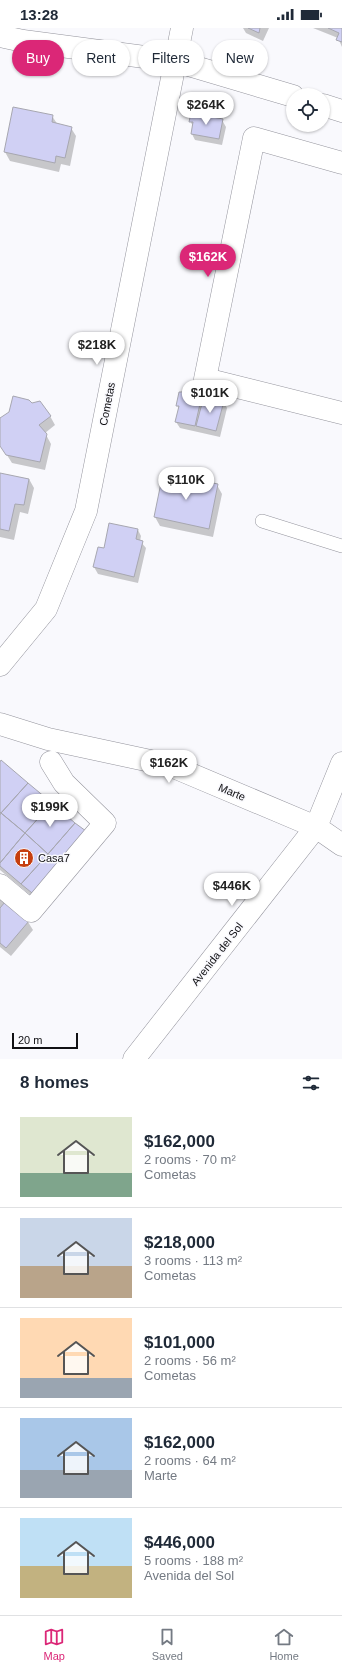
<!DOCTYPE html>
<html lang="en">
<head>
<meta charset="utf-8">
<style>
	body { margin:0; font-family:Arial,sans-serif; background:#f6f6f7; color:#1f2937; height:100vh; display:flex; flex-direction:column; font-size:15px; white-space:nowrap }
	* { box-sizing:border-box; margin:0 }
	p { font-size:13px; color:#747a83 }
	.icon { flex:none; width:22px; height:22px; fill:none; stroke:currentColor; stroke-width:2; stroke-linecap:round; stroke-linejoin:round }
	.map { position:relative; height:1031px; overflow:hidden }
	.details { display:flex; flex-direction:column; background:#fff; flex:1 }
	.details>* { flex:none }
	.banner { position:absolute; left:12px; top:12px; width:318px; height:36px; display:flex; gap:8px }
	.controls { position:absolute; left:286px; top:60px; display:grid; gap:8px }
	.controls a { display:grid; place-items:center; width:44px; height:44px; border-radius:50%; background:#fff; box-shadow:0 1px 3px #0004; font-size:20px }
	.scale { position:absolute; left:12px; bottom:10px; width:66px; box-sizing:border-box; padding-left:4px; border:2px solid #111114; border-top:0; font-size:11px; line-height:14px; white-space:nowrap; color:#111114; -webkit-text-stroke:3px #f9f9fd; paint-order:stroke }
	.price { position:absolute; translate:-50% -34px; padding:0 9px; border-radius:14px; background:#fff; color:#222; font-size:13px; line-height:26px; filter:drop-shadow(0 1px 2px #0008) }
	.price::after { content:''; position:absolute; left:50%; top:24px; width:12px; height:9px; margin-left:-6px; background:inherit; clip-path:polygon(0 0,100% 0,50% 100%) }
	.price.on { background:#db2777; color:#fff }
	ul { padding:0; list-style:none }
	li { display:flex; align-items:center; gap:12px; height:100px; padding:0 20px }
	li+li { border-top:1px solid #e0e1e3 }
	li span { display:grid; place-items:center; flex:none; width:112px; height:80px; border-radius:0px; color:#555 }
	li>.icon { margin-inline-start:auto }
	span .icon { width:48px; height:48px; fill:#fffc; stroke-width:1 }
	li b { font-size:17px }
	h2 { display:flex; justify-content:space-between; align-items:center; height:48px; padding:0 20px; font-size:17px }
	.tag { padding:0 14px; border-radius:18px; background:#fff; box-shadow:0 1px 3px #0004; font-size:14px; line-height:36px }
	.tag.on { background:#db2777; color:#fff }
	.status { display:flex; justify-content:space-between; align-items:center; height:28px; padding:0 20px; background:#fff; direction:ltr }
	.status svg { height:11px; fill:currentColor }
	.dock { display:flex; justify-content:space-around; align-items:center; height:56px; border-top:1px solid #e0e1e3; background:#fff; font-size:11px; color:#747a83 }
	.dock a { display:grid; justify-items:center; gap:2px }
	.dock .on { color:#db2777 }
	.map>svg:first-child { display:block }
	.shadow { fill:#0003 }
	.building { fill:#d0d0f4; stroke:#a7a7b0 }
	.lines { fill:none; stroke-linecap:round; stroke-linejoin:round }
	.service-casing { stroke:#94949d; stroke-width:14 }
	.minor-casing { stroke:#94949d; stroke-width:23 }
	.service { stroke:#fff; stroke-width:13 }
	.minor { stroke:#fff; stroke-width:22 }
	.labels { text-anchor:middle; stroke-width:3; stroke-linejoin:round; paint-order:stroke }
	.street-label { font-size:11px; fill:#111114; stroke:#f9f9fd }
	.poi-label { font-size:11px; fill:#111114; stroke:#f9f9fd; text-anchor:start }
</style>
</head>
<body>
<div class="status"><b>13:28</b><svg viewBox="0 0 49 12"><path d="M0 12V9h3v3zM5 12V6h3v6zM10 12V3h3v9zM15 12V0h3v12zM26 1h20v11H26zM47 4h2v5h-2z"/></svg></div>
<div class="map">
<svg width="342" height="1031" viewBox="0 0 342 1031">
	<rect width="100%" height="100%" fill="#f9f9fd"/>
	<path class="shadow" d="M243 0H269L263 13 246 5Z
		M313 0H342V19L338 10Z
		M52 88 58 97 71 100 76 108 70 138 61 136 59 144 10 133 5 124Z
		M222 92 226 99 222 117 195 112 192 106 193 98 190 93Z
		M183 364 202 368 203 371 223 373 227 380 220 409 180 400 176 394 179 382 177 377Z
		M50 388 55 397 45 405 51 416 45 442 12 435 0 416V391Z
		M0 446 29 451 34 460 28 486 20 484 14 512 0 509Z
		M217 457 222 466 213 509 160 498 155 489Z
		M138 502 141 508 140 513 146 520 138 555 98 546 94 539 104 521Z
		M0 735 42 877 0 842Z
		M0 870 28 894 33 902 11 928 0 919Z"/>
	<path class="building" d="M248 0H260L259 5Z
		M328 0H342V14L336 12 339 5Z
		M13 79 53 87 52 94 72 99 65 130 56 128 55 135 4 124Z
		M191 85 223 91 219 111 191 106 193 94H189Z
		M183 363 202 367 195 398 175 394 179 378H176L179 364H182Z
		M13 368 29 372 32 375 40 373 51 388 39 397 47 406 40 434 6 427 0 418V390L9 384Z
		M204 368 224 373 216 403 196 398Z
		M0 445 29 451 24 477 15 476 9 503 0 501Z
		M163 445 218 456 209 501 154 489Z
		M109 495 138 501 136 511 143 513 134 549 93 539 98 519 104 520Z
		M1 732 28 755 1 785 0 784V734Z
		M28 755 52 775 25 805 1 785Z
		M52 775 75 795 48 826 25 805Z
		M1 785 25 805 0 835V787Z
		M75 795 90 806 64 838 48 826Z
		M25 805 48 826 21 856 0 838V835Z
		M48 826 64 838 37 869 21 856Z
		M5 874 29 893 6 920 0 915V880Z"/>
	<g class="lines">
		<defs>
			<path id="service" d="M262 493 342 518"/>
			<path id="minor" d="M0 8 23 13 175 33 293 68
				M323 77 342 83
				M342 135 254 110 205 351 342 385
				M0 637 46 581 86 483 182 0
				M0 696 48 711 169 737 316 799 342 817
				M0 857 31 883 105 795 64 755 51 734
				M134 1031 316 799 342 735"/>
		</defs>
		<use href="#service" class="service-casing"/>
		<use href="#minor" class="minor-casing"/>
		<use href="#service" class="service"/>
		<use href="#minor" class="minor"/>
	</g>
	<defs>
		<symbol id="building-disc" viewBox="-11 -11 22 22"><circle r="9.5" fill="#c63e0f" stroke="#f9f9fd"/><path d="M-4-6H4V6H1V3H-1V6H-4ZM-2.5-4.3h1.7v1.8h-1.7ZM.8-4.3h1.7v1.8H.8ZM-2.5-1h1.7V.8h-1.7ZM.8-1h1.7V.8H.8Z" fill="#fff"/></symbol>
	</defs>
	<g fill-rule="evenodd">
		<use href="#building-disc" x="13" y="819" width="22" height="22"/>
	</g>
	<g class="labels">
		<g class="street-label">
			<text transform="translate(107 376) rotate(-79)" y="4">Cometas</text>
			<text transform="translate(232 764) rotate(23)" y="4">Marte</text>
			<text transform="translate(217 926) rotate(-52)" y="4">Avenida del Sol</text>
		</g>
		<g class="poi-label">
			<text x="38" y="834">Casa7</text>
		</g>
	</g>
</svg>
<div class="controls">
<a><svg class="icon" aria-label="locate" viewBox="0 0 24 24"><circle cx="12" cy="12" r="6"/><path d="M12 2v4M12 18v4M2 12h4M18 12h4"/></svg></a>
</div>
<div class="scale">20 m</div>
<b class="price" style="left:206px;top:98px">$264K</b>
<b class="price on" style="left:208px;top:250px">$162K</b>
<b class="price" style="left:97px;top:338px">$218K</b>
<b class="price" style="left:210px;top:386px">$101K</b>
<b class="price" style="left:186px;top:473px">$110K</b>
<b class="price" style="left:169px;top:756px">$162K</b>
<b class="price" style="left:50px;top:800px">$199K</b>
<b class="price" style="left:232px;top:879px">$446K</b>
<div class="banner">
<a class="tag on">Buy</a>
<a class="tag">Rent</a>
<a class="tag">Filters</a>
<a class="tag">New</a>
</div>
</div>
<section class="details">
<h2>8 homes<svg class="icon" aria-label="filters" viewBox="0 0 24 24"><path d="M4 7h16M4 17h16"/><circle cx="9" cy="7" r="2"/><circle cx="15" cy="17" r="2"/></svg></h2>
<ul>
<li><span style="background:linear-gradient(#dfe7d0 70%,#7fa58c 0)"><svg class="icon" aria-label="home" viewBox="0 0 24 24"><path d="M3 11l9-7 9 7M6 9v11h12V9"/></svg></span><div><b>$162,000</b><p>2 rooms · 70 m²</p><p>Cometas</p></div></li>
<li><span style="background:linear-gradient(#c9d6e8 60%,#b9a48a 0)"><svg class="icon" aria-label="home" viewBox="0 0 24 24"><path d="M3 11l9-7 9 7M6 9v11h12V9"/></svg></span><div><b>$218,000</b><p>3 rooms · 113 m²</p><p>Cometas</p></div></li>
<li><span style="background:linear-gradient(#ffd9b3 75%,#9aa5b1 0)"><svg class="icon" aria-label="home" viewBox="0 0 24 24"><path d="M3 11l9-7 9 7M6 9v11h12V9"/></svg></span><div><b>$101,000</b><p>2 rooms · 56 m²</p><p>Cometas</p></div></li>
<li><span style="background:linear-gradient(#a9c7e8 65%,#9aa5b1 0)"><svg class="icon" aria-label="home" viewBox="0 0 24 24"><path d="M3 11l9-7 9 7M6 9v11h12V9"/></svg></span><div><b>$162,000</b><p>2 rooms · 64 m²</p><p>Marte</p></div></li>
<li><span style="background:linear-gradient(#bfe0f5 60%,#c2b280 0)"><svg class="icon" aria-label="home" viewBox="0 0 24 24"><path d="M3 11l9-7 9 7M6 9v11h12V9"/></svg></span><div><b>$446,000</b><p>5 rooms · 188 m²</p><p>Avenida del Sol</p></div></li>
</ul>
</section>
<nav class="dock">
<a class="on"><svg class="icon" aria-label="map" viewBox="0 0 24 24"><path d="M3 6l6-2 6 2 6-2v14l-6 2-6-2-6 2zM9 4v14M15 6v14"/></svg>Map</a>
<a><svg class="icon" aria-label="saved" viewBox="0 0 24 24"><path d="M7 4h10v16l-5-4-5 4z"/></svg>Saved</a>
<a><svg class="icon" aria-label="home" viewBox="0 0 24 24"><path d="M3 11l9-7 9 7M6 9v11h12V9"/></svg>Home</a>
</nav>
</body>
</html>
